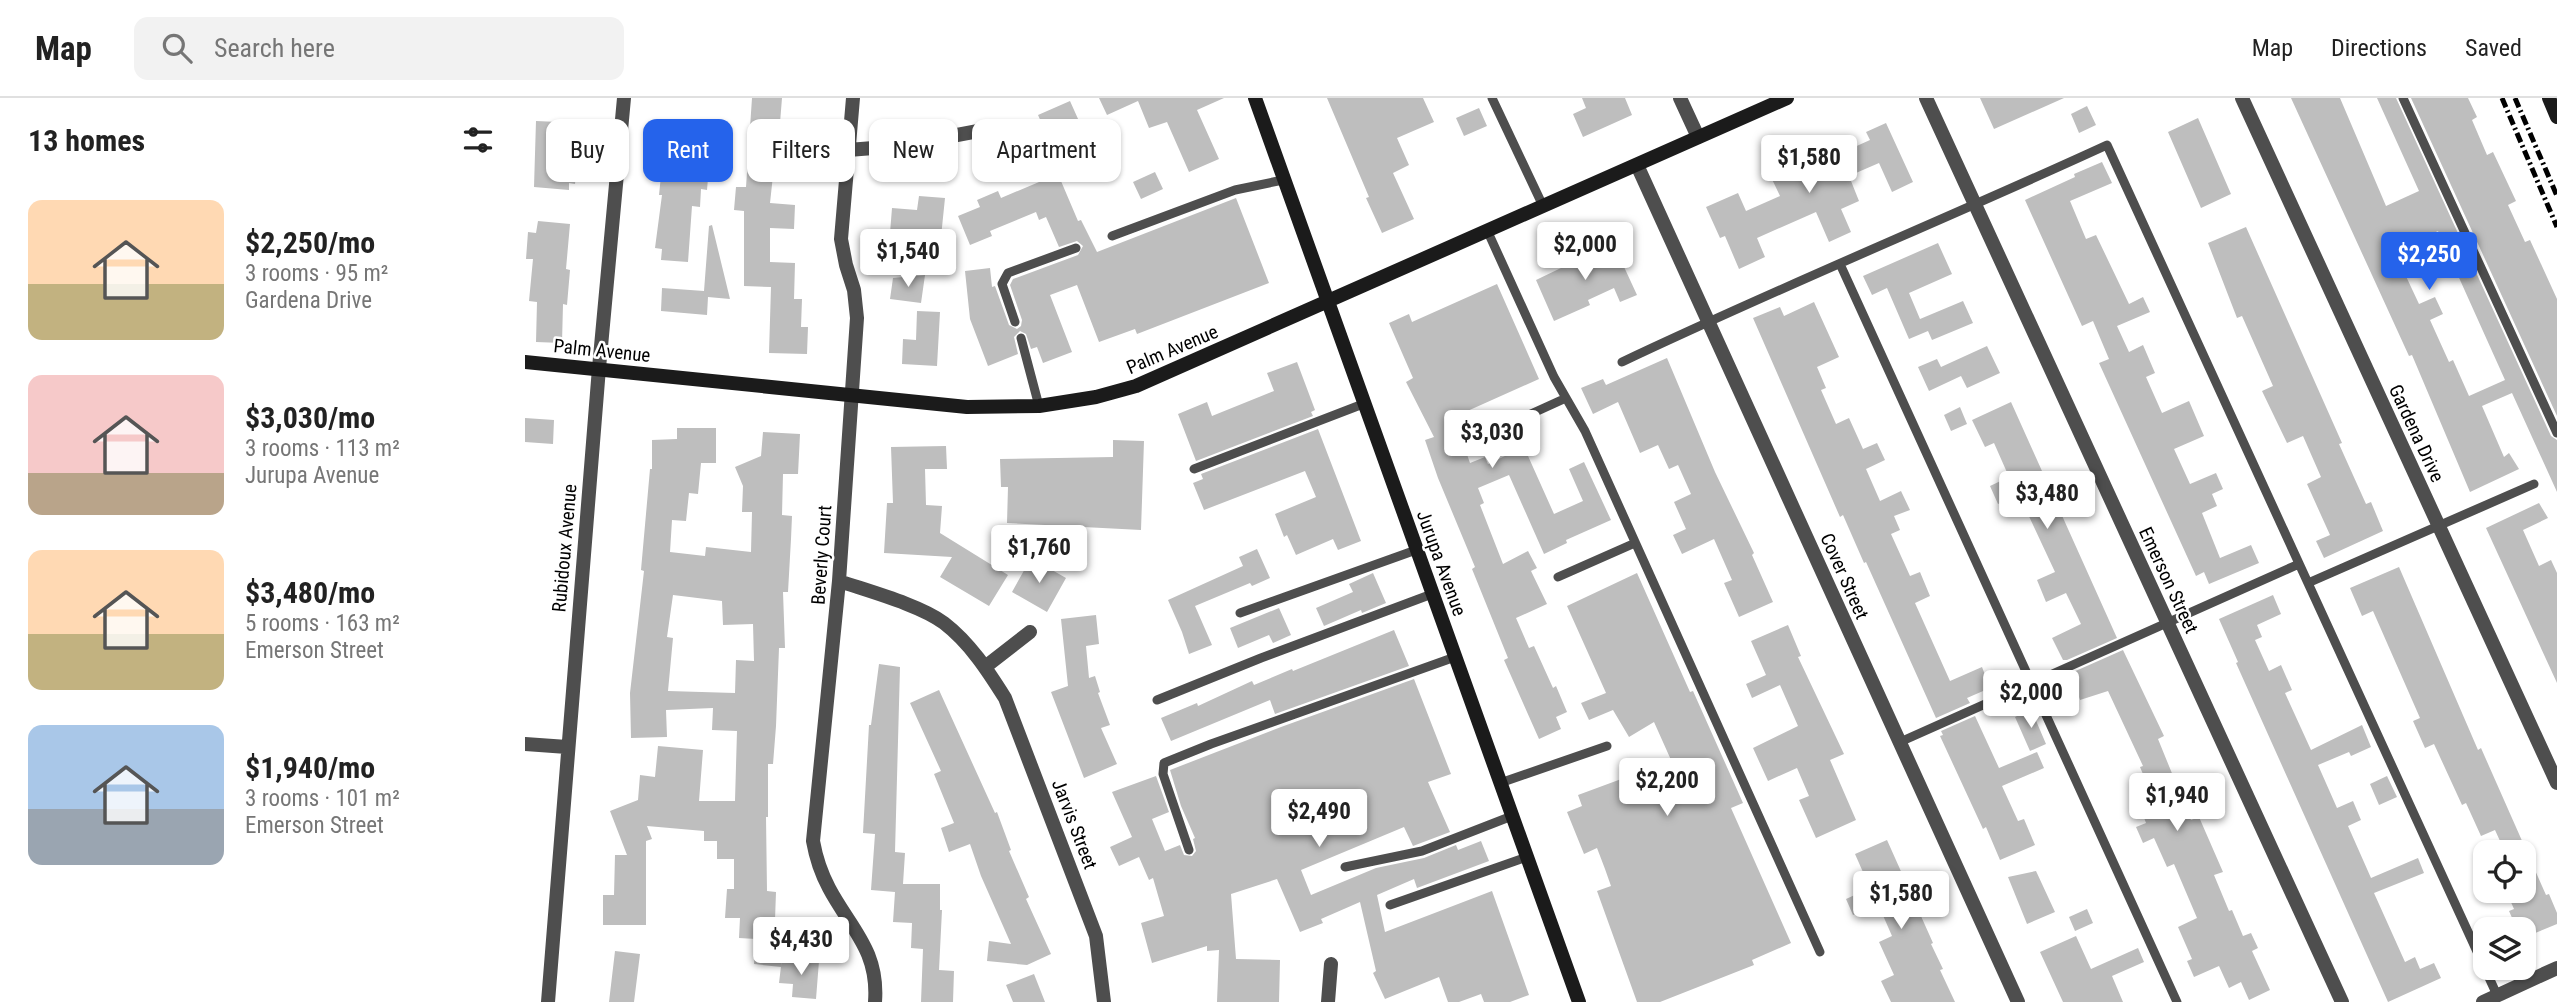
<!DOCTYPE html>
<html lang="en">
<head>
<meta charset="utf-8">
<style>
	body { margin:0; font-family:"Roboto Condensed",sans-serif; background:#f2f2f2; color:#222; height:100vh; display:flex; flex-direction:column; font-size:26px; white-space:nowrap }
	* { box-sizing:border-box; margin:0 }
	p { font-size:23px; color:#767676 }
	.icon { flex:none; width:38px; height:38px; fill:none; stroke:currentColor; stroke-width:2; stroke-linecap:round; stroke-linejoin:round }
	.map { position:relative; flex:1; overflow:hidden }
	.details { display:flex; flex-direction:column; background:#fff; width:525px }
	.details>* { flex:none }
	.banner { position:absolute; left:21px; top:21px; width:665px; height:63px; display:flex; gap:14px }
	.controls { position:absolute; left:1948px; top:742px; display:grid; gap:14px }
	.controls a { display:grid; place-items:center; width:63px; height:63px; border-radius:14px; background:#fff; box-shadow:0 2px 5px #0004; font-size:35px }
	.price { position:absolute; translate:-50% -60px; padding:0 16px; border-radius:7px; background:#fff; color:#222; font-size:23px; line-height:46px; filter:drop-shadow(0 2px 4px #0008) }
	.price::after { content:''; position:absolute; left:50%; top:42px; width:21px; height:16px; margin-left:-10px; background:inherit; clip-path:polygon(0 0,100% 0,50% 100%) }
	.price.current { background:#2563eb; color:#fff }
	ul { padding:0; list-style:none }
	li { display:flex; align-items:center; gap:21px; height:175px; padding:0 28px }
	li span { display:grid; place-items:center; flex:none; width:196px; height:140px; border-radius:14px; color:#555 }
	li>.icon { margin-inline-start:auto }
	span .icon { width:84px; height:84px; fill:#fffc; stroke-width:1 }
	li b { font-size:30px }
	h2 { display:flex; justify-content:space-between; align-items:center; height:84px; padding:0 28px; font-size:30px }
	.tag { padding:0 24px; border-radius:14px; background:#fff; box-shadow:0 2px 5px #0004; font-size:24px; line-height:63px }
	.tag.current { background:#2563eb; color:#fff }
	header { display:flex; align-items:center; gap:42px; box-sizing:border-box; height:98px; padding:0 35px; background:#fff; border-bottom:2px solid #e0e0e0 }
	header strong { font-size:33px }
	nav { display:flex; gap:38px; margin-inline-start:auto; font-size:24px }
	.search { width:490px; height:63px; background:#f2f2f2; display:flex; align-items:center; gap:18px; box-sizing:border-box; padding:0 24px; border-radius:14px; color:#767676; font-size:26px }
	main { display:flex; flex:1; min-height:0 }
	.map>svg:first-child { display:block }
	.building { fill:#bebebe; fill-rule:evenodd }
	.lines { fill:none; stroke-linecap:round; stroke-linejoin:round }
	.lane { stroke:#4e4e4e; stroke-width:9 }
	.street { stroke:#4e4e4e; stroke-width:14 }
	.secondary { stroke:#1b1b1b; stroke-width:14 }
	.rail { stroke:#000; stroke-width:5; stroke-dasharray:10 3.5 2 3.5; stroke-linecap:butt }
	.labels { text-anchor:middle; stroke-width:5; stroke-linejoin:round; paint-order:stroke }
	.street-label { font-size:19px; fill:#000; stroke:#fff }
</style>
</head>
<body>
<header>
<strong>Map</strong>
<div class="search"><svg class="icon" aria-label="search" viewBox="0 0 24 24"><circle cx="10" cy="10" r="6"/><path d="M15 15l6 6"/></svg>Search here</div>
<nav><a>Map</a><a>Directions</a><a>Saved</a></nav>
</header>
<main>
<section class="details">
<h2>13 homes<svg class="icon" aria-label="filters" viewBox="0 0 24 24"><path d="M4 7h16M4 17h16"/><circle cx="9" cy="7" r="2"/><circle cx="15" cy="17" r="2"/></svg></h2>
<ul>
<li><span style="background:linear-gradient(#ffd9b3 60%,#c2b280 0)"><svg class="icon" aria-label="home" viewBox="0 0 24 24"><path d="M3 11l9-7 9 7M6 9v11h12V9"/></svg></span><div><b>$2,250/mo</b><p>3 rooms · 95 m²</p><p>Gardena Drive</p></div></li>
<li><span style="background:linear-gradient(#f6c9c9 70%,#b9a48a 0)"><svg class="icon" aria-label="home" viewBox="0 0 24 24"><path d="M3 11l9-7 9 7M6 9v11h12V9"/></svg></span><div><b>$3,030/mo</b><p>3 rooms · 113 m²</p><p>Jurupa Avenue</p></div></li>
<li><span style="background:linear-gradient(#ffd9b3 60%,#c2b280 0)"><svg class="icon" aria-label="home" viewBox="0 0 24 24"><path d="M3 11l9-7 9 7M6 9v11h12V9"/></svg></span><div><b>$3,480/mo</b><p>5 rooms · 163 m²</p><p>Emerson Street</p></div></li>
<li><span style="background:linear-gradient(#a9c7e8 60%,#9aa5b1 0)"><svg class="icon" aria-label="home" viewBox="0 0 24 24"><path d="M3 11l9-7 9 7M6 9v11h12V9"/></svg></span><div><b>$1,940/mo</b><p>3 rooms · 101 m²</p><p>Emerson Street</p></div></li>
</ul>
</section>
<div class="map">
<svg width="2032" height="904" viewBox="0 0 2032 904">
	<rect width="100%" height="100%" fill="#fff"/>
	<path class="building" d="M227 0H257L255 25 279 28 276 52 251 50 245 105 270 107 269 131 245 130V164L270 165 269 201H277L276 229H283L282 256 244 255 246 189 219 188V113L209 112 211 89H221Z
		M574 0H699L672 12 694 61 664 74 642 24 624 30 613 3 582 17Z
		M802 0H898L909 24 872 40 884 67 868 75 889 121 857 135 841 100 844 99Z
		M1057 0H1100L1107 17 1058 39 1048 16 1061 10Z
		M1455 0H1539L1469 31Z
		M1766 0H1815L1861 108 1894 93 1852 0H1871L2026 338 2032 342V394L1987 295 1957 308 1979 359 1984 355 1994 371 1945 394 1887 257 1884 258ZM1913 133 1980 282 1944 298 1928 262 1924 264 1905 222 1918 216 1910 199 1894 206 1879 174 1887 171 1877 149Z
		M1886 0H1943L1952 19 1947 22 1962 57 1968 54 1991 103 1983 107 2000 144 2005 142 2032 201V318Z
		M545 3 562 41 530 55 513 17Z
		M1562 8 1571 27 1554 35 1546 16Z
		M954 10 962 28 939 38 931 20Z
		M1673 20 1706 96 1676 110 1643 34Z
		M11 23 56 25 50 86 44 85V92L9 89Z
		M1361 25 1388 84 1367 94 1354 65 1324 78 1334 103 1316 111 1326 134 1304 144 1291 114 1232 140 1240 159 1214 171 1200 138 1195 140 1181 109 1213 95 1221 113 1255 98 1245 77 1310 47 1314 56 1345 42 1341 34Z
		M141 29 187 33 182 92 176 91 175 109 167 108 163 164 136 162 137 151 130 150 137 97H134Z
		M1577 64 1587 85 1545 103 1561 141 1571 137 1604 206 1618 199 1625 214 1592 228 1604 254 1618 247 1630 275 1621 279 1637 315 1664 303 1679 338 1649 351 1665 386 1691 375 1698 391 1687 396 1692 408 1677 415 1695 460 1726 447 1734 465 1684 486 1679 474 1671 478 1574 265 1584 261 1568 223 1557 228 1500 102 1550 79 1549 76Z
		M630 74 638 91 616 101 608 84Z
		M533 76 553 123 556 122 572 154 711 100 744 185 612 236 610 231 574 244 552 187 525 197 547 254 518 265 512 249 506 251 501 236 495 233 489 239 493 256 463 268 445 221 440 173 465 170 467 189 470 188 484 227 492 231 496 228 497 222 485 187 488 181 553 157 558 148 552 143 534 149 521 119 514 122 511 114 465 133 467 138 445 147 433 118 455 109 452 102 473 93 476 100Z
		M394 98 420 100 416 139 405 138 402 164 369 177 375 136 365 135 367 110 392 112Z
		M13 123 45 126 41 171 45 172 42 207 38 206 37 245 11 244 12 204 4 203 8 161H1L3 134 11 135Z
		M187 127 205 201 183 199 182 217 136 213 137 190 179 193 184 128Z
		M1721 129 1817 345 1814 346 1841 406 1846 404 1858 433 1799 460 1791 443 1805 437 1782 386 1796 379 1778 338 1762 345 1737 293 1748 288 1717 218 1712 220 1683 145Z
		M1088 145 1112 197 1095 204 1089 190 1063 202 1065 207 1029 223 1011 182Z
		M1413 145 1427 176 1384 195 1395 221 1438 203 1448 225 1407 242 1403 233 1384 241 1362 190 1347 197 1338 178Z
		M400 177 396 205 365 201 368 180Z
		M972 186 1014 281 929 319 945 365 960 359 963 366 999 349 1029 416 1058 403 1044 371 1059 364 1086 422 1041 442 1042 445 1019 456 984 377 953 390 959 405 955 407 978 466 1003 453 1012 470 1006 473 1022 506 991 520 1004 550 1009 548 1028 590 1031 588 1042 614 1031 619 1036 631 1014 641 979 562 983 560 947 471 950 469 913 380 900 342 909 339 881 284 888 280 864 225 884 216 887 224Z
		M1289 204 1314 259 1292 269 1301 290 1296 292 1311 326 1324 320 1338 351 1352 345 1360 362 1341 371 1355 403 1376 393 1385 412 1369 418 1375 432 1366 436 1385 478 1395 474 1405 498 1390 505 1425 583 1457 569 1465 590 1442 600 1445 605 1411 620 1341 464 1339 465 1318 417 1315 419 1228 220 1255 209 1259 218Z
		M392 213 415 214 412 268 377 266 378 241 391 242Z
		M1462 248 1475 275 1442 290 1436 278 1404 293 1393 269 1412 261 1416 269Z
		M1142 260 1190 374 1229 455 1227 457 1248 504 1214 519 1199 485 1207 482 1189 441 1157 456 1148 437 1161 431 1149 404 1166 396 1153 367 1144 371 1133 347 1115 355 1093 304 1068 316 1056 290 1078 281 1081 287Z
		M772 264 790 312 786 314 788 318 671 363 653 316 682 304 687 318 749 293 742 275Z
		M1486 304 1592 540 1542 562H1538L1527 540 1556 526 1541 495 1521 504 1512 482 1530 474 1494 397 1473 406 1465 388 1484 379 1469 345 1460 349 1447 322Z
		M1435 309 1442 326 1426 333 1419 317Z
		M0 320 29 322 28 346 0 344Z
		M152 330H191V365H176L173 396 164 395 161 423 147 422 145 454 180 458 181 449 226 454 227 414H217L218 388 210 369 236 358 238 334 275 336 273 376H258L257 417 267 418 266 441 263 494H258L260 550H254L251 628 248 666H243V719H241L242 793 251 794 250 822H258L256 869 229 866 231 841 214 840 215 820H200L202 791H209V761H192V743H179V733L122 728 127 741 121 743V827H78V797H89L90 757H102L85 713 113 702 115 677 130 679 133 648 178 652 174 703H210L212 633 187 632 188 610 141 612 142 639 106 640 105 595 119 473 116 472 125 371H127V342L152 341ZM148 497 197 503 198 527 228 526 229 563 211 562 210 595 143 593 148 540 142 539Z
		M793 331 836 443 813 452 808 441 771 457 762 437 759 439 750 416 791 399 780 373 679 412 668 385 678 381 676 376Z
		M588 342 619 343 616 432 482 425 483 389H476L475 361 588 359Z
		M421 348 422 371H400L401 407 417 408 415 435 483 477 464 508 415 479 427 459 359 455 362 405H368L366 349Z
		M2014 405 2023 420 1998 432 2014 468 2026 462 2032 475V585L1961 430Z
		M732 451 745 480 727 488 725 485 670 508 687 547 664 556 657 534 643 502 718 468 714 459Z
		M506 460 541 480 522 514 487 494Z
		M1874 469 1953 652 1956 650 2021 797 2024 796 2032 815V826L1998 840V831H1992L1984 813 1989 811 1981 793H1998V754H1980L1970 732 1956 738 1941 705 1937 707 1909 646 1900 650 1888 623 1895 620 1848 513 1837 518 1825 490Z
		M848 475 861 505 837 515 836 512 799 528 791 510 828 494 824 486Z
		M1112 475 1165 594 1168 593 1218 705 1206 710 1266 845 1227 862 1229 867 1135 904H1112L1072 793 1086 788 1080 771 1072 750 1059 756 1042 714 1057 708 1053 697 1099 680 1103 691 1119 685 1122 694 1155 682 1129 624 1104 639 1088 612 1064 622 1056 605 1081 595 1042 508Z
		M1748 497 1756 516 1732 527 1737 539 1730 542 1744 573 1756 567 1767 592 1760 595 1786 652 1837 627 1846 649 1826 658 1824 654 1793 667 1812 710 1828 703 1836 722 1823 728 1846 780 1893 760 1899 775 1849 795 1880 864 1890 859 1895 871 1909 865 1916 880 1863 904 1711 565 1713 564 1694 521Z
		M754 510 766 537 748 545 744 537 713 550 705 530Z
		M571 517 574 546 561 548 564 580 570 578 575 594 573 595 585 627 576 630 592 666 559 680 526 594 543 588 536 521Z
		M1263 527 1276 558 1273 559 1319 656 1305 662 1331 722 1291 740 1274 702 1284 698 1272 670 1243 683 1228 650 1273 628 1255 587 1227 600 1221 586 1241 577 1226 543Z
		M869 532 884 568 750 616 745 602 646 643 636 620 672 605 673 608 727 583 729 587 767 571 768 573Z
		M1598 552 1639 638 1633 641 1666 722 1674 719 1698 774 1689 777 1704 813 1707 812 1718 838 1726 835 1733 850 1727 853 1745 892 1724 902 1716 884 1704 890 1694 868 1669 879 1662 863 1667 861 1653 829 1672 820 1649 766 1642 769 1629 740 1618 745 1611 729 1621 725 1614 706 1628 700 1615 669 1618 668 1583 593 1555 602 1546 575Z
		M354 566 375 569 370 754 380 755 378 786H415V812H417L414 872 429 873 428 904H396L398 851 386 850 387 825 368 824 370 794 346 792 350 736 338 735 344 627H346Z
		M889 581 926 676 903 684 925 734 888 748 879 729 776 772 786 797 851 770 899 760 931 747 933 752 956 743 964 763 892 790 889 781 852 797 860 834 967 793 1004 897 985 904H959L956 896 934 904H923L914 879 860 901 848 875 851 873 835 804 796 821 798 825 775 834 752 781 706 796 711 861 755 862 754 904H692L694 852 682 853V848L627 865 616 825 639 818 628 780 624 782 614 759 594 768 585 749 607 739 587 694 631 678 644 714 627 721 640 753 655 747 659 757 667 758 671 753 668 741 670 740 656 708 645 672 756 629Z
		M414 592 470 715 472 714 486 752 484 753 504 799 501 801 526 856 502 867 462 863 464 843 486 846 456 778 445 746 424 754 416 730 429 725 409 676 416 673 385 605Z
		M1506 611 1521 646 1505 653 1490 619Z
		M1450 618 1474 670 1512 654 1519 670 1477 688 1493 723 1499 721 1510 747 1475 762 1461 729 1458 731 1415 638 1418 637 1416 633Z
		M1862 678 1872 699 1854 707 1845 686Z
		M1362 742 1408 845 1406 846 1418 871 1415 872 1430 904H1366L1356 883 1369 877 1354 844 1367 838 1353 806 1328 817 1321 801 1345 790 1330 756Z
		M1511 773 1530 814 1502 826 1483 779Z
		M1562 811 1568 825 1550 833 1544 819Z
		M1551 838 1566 871 1613 850 1619 864 1587 878 1598 904H1538L1515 854Z
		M90 853 115 856 109 904H84Z
		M257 860 294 863 291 901 267 899 268 886 254 885Z
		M509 876 520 904H488L481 887Z"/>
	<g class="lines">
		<path class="lane" d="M967 0 1018 108
			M1878 0 2032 335
			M962 132 1029 279 1060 333 1295 854
			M587 138 710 92 758 82
			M1315 166 1652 904
			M490 224 477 186 483 175 551 150
			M496 240 514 308
			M1097 264C1257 188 1421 121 1582 47L1972 897
			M973 331 1041 300
			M669 371 838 306
			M1033 479 1110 445
			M1783 485 2009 386
			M715 515 891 452
			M632 602 736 560 907 496
			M1375 644 1774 466
			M975 685 1082 648
			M664 752 638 676 639 665 686 646 930 559
			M820 769 897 753 987 718
			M865 807 1002 759"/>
		<path class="street" d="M328 0 316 141 321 167 329 192 332 220 314 483 288 743C291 760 296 775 304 790 325 830 354 852 350 904
			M1155 0 1173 39
			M1401 0 1817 904
			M1717 0 2032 685
			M323 52 374 48 469 30
			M1112 67 1493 904
			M314 483C343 493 395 507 419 525 445 545 463 573 480 600L571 838 579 904
			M460 569 505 534
			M0 646 42 649
			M23 904 74 270 99 0
			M803 904 806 866
			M1958 904 2032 870"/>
		<path class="secondary" d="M730 0 1054 904
			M2024 0 2032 19
			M0 264 442 309 514 308 571 299 611 288 1262 0"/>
		<path class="rail" d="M1977 0 2032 129
			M1990 0 2032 98"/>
	</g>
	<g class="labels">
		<g class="street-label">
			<text transform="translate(647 251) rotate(-23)" y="7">Palm Avenue</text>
			<text transform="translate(77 252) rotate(6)" y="7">Palm Avenue</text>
			<text transform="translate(1892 335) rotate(65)" y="7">Gardena Drive</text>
			<text transform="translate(39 450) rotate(-85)" y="7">Rubidoux Avenue</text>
			<text transform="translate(296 457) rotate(-86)" y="7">Beverly Court</text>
			<text transform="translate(917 465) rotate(70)" y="7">Jurupa Avenue</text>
			<text transform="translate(1320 478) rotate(66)" y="7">Cover Street</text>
			<text transform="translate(1644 482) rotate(65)" y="7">Emerson Street</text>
			<text transform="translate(550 726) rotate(69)" y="7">Jarvis Street</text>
		</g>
	</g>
</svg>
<div class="controls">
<a><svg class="icon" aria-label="locate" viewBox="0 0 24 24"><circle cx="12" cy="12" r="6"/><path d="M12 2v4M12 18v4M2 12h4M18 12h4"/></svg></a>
<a><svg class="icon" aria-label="layers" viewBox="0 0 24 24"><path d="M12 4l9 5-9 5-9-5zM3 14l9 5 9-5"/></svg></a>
</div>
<b class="price" style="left:1284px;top:97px">$1,580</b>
<b class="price" style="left:1060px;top:184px">$2,000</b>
<b class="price" style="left:383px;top:191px">$1,540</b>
<b class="price current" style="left:1904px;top:194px">$2,250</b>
<b class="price" style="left:967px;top:372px">$3,030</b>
<b class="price" style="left:1522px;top:433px">$3,480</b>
<b class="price" style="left:514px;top:487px">$1,760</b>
<b class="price" style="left:1506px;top:632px">$2,000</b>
<b class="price" style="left:1142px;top:720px">$2,200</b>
<b class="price" style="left:1652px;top:735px">$1,940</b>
<b class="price" style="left:794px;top:751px">$2,490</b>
<b class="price" style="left:1376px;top:833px">$1,580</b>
<b class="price" style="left:276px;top:879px">$4,430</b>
<div class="banner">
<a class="tag">Buy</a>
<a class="tag current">Rent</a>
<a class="tag">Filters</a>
<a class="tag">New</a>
<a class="tag">Apartment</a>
</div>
</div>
</main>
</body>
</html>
